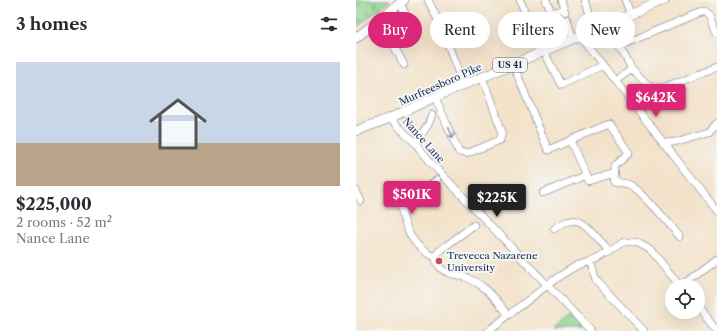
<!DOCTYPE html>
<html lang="en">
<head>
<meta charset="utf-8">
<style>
	body { margin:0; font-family:"Libre Caslon Text",serif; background:#f7f7f7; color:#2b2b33; height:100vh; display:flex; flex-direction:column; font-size:15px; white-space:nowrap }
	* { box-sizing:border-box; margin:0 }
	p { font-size:13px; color:#7c7c81 }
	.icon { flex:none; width:22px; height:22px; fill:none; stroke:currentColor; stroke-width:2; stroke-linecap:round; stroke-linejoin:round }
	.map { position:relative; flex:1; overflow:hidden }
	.panel { display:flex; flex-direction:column; background:#fff; width:356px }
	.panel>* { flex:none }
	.banner { position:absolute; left:12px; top:12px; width:289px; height:36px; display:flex; gap:8px }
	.controls { position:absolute; left:309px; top:279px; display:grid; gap:8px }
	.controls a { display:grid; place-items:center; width:40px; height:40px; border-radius:50%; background:#fff; box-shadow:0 4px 16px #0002; font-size:20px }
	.price { position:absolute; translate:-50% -34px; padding:0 9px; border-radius:4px; background:#db2777; color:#fff; font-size:13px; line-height:26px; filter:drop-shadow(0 1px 2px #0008) }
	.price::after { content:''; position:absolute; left:50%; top:24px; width:12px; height:9px; margin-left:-6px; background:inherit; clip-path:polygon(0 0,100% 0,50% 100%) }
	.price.selected { background:#222; color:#fff }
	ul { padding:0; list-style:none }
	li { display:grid; align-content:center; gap:8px; height:212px; padding:0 16px }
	li span { display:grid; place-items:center; height:124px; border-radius:0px; color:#555 }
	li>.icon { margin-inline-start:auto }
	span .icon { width:72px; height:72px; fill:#fffc; stroke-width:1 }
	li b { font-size:17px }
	h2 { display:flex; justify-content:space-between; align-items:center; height:48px; padding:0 16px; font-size:17px }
	.pill { padding:0 14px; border-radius:18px; background:#fff; box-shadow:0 4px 16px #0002; font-size:14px; line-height:36px }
	.pill.selected { background:#db2777; color:#fff }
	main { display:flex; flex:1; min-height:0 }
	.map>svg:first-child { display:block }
	.cemetery { fill:url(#cemetery-stones); stroke:#568277 }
	.park { fill:url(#park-crowns); stroke:#568277 }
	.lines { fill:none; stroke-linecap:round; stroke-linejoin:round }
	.minor-casing { stroke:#676e83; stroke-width:8 }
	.major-casing { stroke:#676e83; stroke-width:10 }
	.minor { stroke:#fff; stroke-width:7 }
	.major { stroke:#fff; stroke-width:9 }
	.oneway { stroke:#8d97ae }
	.poi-dot { fill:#d1495b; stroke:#f6f6f2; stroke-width:1.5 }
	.labels { text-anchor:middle; stroke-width:4; stroke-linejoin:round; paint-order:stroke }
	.shield { fill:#f6f6f2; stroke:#5d6b8a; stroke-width:1 }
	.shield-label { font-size:9px; font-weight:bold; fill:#1b2f5e }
	.street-label { font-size:10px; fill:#1b2f5e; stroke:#f6f6f2 }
	.poi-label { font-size:10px; fill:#1b2f5e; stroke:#f6f6f2; text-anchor:start }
</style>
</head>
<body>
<main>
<section class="panel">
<h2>3 homes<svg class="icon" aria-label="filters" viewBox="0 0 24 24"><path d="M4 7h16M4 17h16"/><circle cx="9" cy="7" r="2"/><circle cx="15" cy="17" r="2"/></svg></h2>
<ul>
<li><span style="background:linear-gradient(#c9d6e8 65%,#b9a48a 0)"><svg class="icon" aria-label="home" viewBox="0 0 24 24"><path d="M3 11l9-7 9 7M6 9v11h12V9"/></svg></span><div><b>$225,000</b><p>2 rooms · 52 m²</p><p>Nance Lane</p></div></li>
</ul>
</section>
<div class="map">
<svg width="361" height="331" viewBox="0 0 361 331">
	<defs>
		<pattern id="cemetery-stones" width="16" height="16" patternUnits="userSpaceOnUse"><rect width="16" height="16" fill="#91d690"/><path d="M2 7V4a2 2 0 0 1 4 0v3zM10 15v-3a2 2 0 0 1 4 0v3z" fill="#7cb87f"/></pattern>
		<pattern id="park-crowns" width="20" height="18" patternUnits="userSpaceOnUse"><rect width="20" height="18" fill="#91d690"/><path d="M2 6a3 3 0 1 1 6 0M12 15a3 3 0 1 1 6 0" fill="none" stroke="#7cb87f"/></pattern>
	</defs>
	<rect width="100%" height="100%" fill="#f6f6f2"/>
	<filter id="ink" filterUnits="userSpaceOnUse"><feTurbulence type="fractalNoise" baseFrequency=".025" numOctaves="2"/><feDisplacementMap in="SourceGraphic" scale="8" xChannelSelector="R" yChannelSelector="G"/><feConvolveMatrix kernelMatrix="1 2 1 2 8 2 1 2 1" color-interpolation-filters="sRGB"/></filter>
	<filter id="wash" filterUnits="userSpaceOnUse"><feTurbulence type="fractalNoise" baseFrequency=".012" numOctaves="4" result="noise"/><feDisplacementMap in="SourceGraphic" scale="16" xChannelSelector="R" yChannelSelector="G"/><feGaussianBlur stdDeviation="0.9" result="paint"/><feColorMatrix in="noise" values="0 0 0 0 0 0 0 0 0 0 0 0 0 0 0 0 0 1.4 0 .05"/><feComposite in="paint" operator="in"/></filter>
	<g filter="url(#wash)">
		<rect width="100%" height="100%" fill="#f3e2c9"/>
		<path class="cemetery" d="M0 0H34L0 28Z"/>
		<path class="park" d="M213 317 226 331H197Z"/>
	</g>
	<g filter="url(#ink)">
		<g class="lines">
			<defs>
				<path id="minor" d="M72 0 86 28 107 85
					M164 0 185 52
					M190 0 197 17
					M205 0 209 12
					M229 0 239 30
					M269 0 275 15
					M195 13 208 9
					M24 19 48 65
					M211 19 217 39
					M199 23 206 43
					M29 29 49 13 44 3
					M361 33 353 15 348 11 263 46 276 69 298 91 361 67
					M224 36 361 211
					M188 51 205 85 247 65
					M157 64 192 150 253 124 273 153 259 166 258 182C263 183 270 183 274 185 287 191 314 225 324 237
					M259 81 276 69
					M79 97 103 152 110 154 144 140 146 131 126 77
					M34 118 59 143 78 166 235 331
					M214 140 232 181 259 173
					M59 143 72 125 76 115
					M307 143 319 142 353 132 361 123
					M0 191 5 201
					M187 193 230 175
					M118 225 83 251 79 257C84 277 99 272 114 279 118 281 123 284 127 287 137 294 145 306 153 315
					M198 229C204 224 214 219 222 221 232 224 246 244 254 252
					M79 257C58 249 48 228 45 207L81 180
					M234 261 240 280 288 331
					M326 286 361 259
					M342 307 361 331
					M132 331 202 277 220 266 243 258 268 242H280L295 250 324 286"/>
				<path id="major" d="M0 38 48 0
					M0 131 34 118 79 97 309 0"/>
			</defs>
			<use href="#minor" class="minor-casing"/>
			<use href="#major" class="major-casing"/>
			<use href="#minor" class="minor"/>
			<use href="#major" class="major"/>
		</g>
		<defs><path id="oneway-shaft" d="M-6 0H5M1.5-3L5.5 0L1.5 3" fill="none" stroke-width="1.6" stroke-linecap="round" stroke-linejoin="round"/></defs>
		<use class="oneway" href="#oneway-shaft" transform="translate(95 133) rotate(66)"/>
	</g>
	<circle class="poi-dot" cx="83" cy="261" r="4"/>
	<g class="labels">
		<rect class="shield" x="137" y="58" width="34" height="14" rx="3"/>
		<g class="shield-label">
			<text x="154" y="68">US 41</text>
		</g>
		<g class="street-label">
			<text transform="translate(84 84) rotate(-24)" y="4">Murfreesboro Pike</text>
			<text transform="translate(68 140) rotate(48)" y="4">Nance Lane</text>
		</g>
		<g class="poi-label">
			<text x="91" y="259">Trevecca Nazarene<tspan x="91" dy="12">University</tspan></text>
		</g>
	</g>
</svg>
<div class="controls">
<a><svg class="icon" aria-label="locate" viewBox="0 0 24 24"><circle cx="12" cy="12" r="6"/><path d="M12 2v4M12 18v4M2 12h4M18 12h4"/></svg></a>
</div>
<b class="price" style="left:300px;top:118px">$642K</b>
<b class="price" style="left:56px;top:215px">$501K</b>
<b class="price selected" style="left:141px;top:218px">$225K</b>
<div class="banner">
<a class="pill selected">Buy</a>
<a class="pill">Rent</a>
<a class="pill">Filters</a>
<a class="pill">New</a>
</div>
</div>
</main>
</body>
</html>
